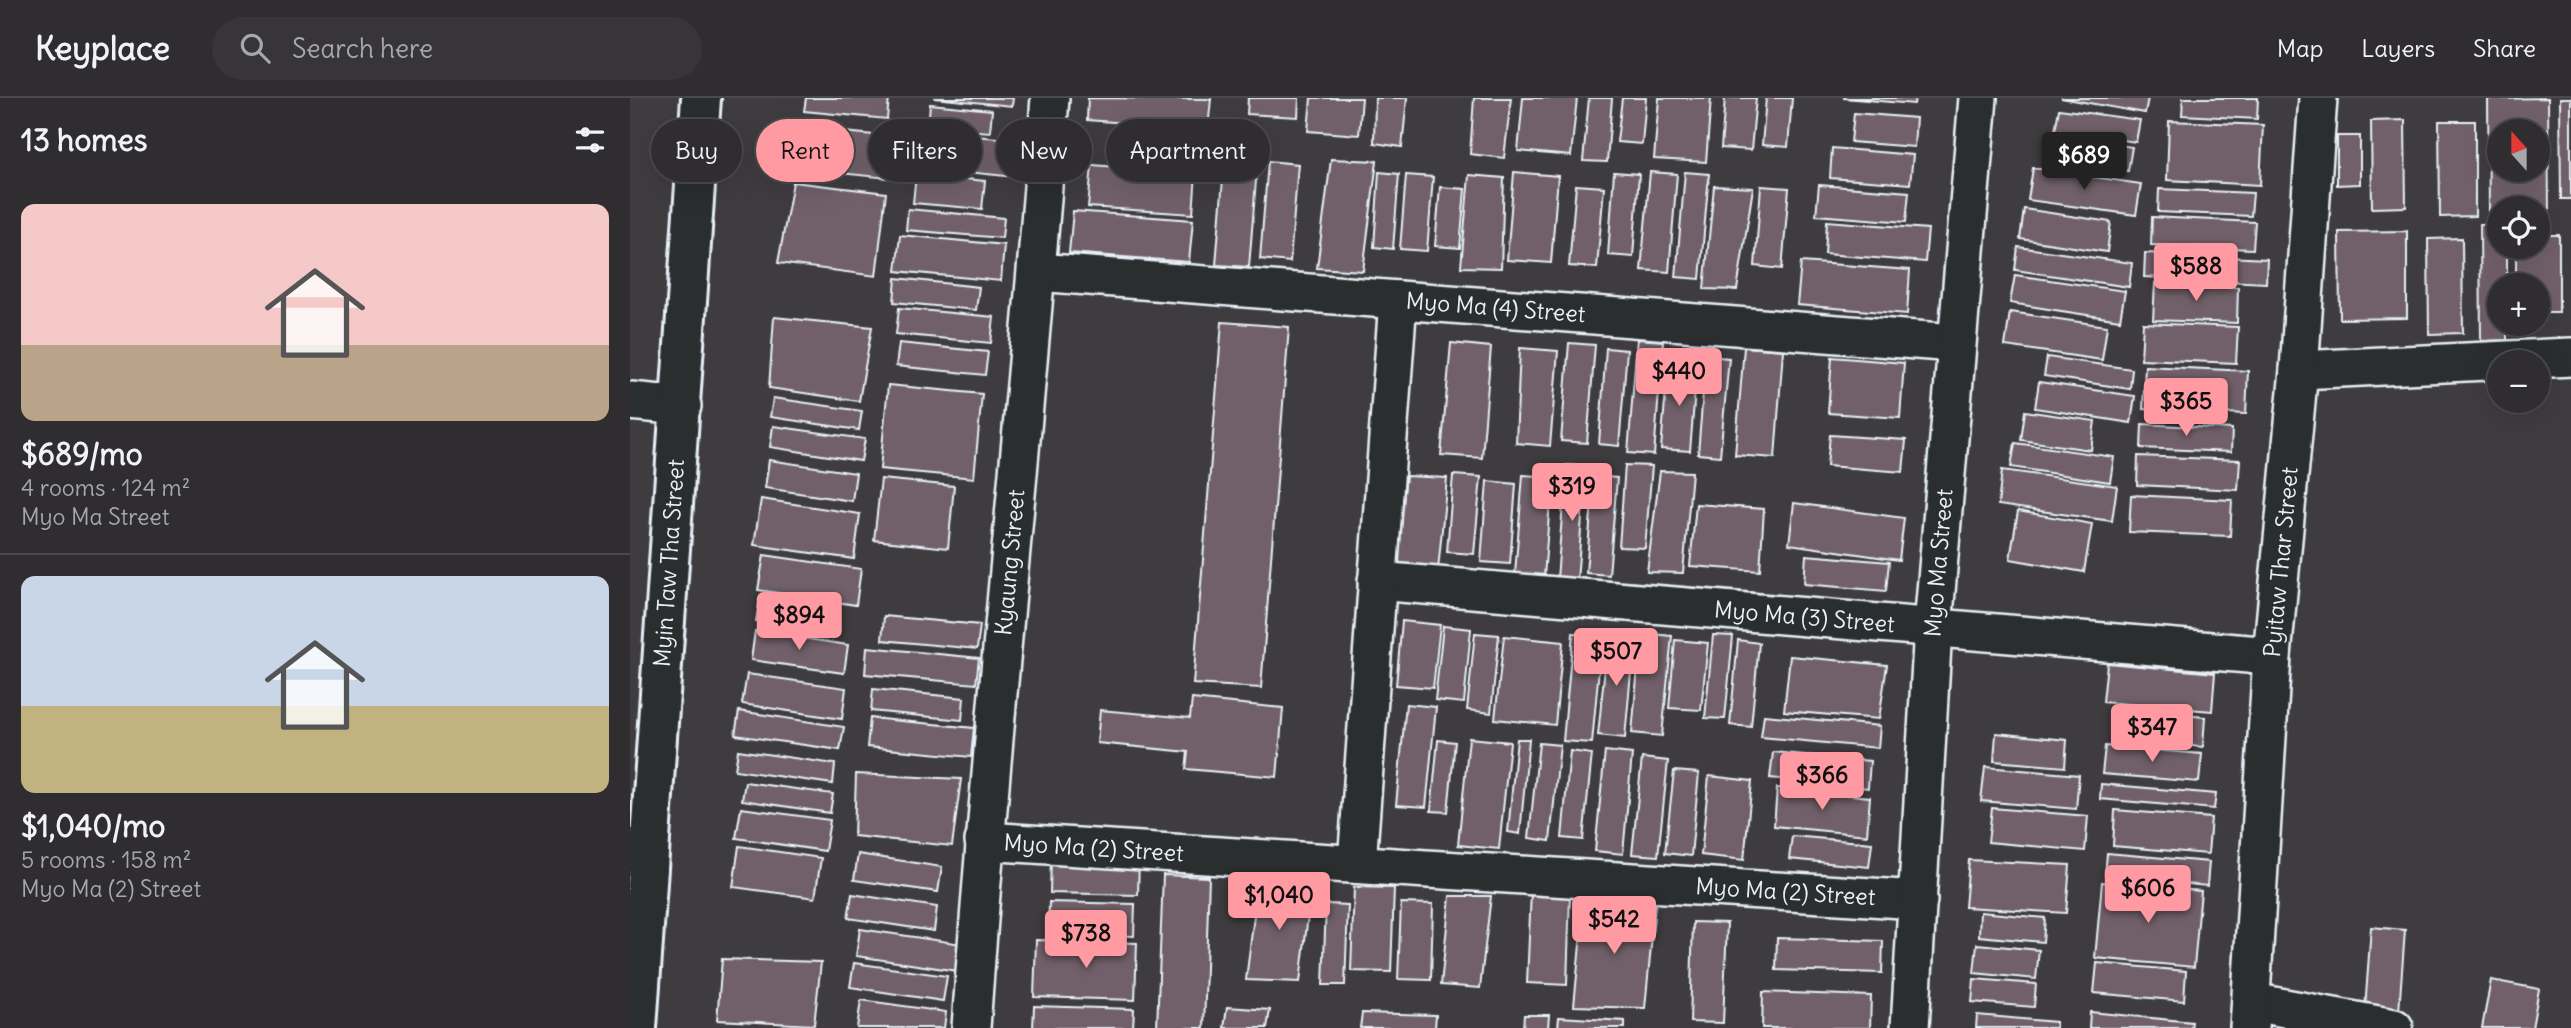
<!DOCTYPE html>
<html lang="en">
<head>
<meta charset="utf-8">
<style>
	body { margin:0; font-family:Delius,sans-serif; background:#373538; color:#f1f3f6; height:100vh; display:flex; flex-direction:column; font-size:26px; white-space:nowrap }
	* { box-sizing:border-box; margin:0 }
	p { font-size:23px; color:#a7a8ab }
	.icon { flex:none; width:38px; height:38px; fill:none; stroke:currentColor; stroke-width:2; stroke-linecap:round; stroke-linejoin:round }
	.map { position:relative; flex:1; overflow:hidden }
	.drawer { display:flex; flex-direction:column; background:#2f2d30; width:630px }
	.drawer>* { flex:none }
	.guide { position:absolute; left:21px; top:21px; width:665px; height:63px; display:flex; gap:14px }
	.needle { width:46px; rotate:339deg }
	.tools { position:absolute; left:1857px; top:21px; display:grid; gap:14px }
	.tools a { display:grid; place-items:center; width:63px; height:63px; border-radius:50%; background:#2f2d30; box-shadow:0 7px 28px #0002,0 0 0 2px #4a494c; font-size:35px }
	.price { position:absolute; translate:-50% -60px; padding:0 16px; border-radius:7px; background:#ff9aa2; color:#111; font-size:23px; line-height:46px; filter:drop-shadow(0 2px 4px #0008) }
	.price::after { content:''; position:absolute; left:50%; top:42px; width:21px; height:16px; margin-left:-10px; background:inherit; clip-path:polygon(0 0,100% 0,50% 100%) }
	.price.selected { background:#222; color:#fff }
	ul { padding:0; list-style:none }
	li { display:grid; align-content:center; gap:14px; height:371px; padding:0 21px }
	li+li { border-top:2px solid #4a494c }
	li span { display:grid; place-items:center; height:217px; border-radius:14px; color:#555 }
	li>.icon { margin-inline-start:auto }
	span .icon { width:126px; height:126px; fill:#fffc; stroke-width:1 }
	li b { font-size:30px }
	h2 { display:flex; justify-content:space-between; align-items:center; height:84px; padding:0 21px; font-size:30px }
	.pill { padding:0 24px; border-radius:32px; background:#2f2d30; box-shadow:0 7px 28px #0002,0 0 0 2px #4a494c; font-size:24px; line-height:63px }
	.pill.selected { background:#ff9aa2; color:#111 }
	header { display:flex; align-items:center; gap:42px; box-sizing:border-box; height:98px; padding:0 35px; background:#2f2d30; border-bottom:2px solid #4a494c }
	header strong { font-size:33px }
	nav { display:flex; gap:38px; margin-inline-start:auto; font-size:24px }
	.search { width:490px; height:63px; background:#373538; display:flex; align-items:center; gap:18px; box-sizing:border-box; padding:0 24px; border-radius:38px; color:#a7a8ab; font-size:26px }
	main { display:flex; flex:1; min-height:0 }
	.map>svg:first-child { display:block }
	.building { fill:#716069; stroke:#e8f1f8; stroke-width:2; fill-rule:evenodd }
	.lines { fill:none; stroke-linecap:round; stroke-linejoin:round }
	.minor-casing { stroke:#e8f1f8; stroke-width:42 }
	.major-casing { stroke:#e8f1f8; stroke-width:44 }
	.minor { stroke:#2a2d2e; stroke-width:37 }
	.major { stroke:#2a2d2e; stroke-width:38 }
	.labels { text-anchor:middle; stroke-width:5; stroke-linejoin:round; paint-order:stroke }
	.street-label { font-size:23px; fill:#e8f1f8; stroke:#2a2d2e }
</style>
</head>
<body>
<header>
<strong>Keyplace</strong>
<div class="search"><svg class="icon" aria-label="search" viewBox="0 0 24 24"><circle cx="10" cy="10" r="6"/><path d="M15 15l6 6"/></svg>Search here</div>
<nav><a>Map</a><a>Layers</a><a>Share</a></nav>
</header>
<main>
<section class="drawer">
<h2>13 homes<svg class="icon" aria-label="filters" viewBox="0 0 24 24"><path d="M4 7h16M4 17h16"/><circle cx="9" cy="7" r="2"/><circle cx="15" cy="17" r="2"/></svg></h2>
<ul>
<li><span style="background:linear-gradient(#f6c9c9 65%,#b9a48a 0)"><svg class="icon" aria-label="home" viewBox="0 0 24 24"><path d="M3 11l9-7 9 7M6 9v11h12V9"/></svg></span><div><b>$689/mo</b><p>4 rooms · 124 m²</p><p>Myo Ma Street</p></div></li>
<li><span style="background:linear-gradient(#c9d6e8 60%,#c2b280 0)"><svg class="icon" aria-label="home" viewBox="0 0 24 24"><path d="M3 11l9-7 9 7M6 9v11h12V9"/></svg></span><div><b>$1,040/mo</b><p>5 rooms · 158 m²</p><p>Myo Ma (2) Street</p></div></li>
</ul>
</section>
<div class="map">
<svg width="1941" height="930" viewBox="0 0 1941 930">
	<rect width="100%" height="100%" fill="#3f3c40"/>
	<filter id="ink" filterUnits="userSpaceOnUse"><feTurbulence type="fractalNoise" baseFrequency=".0143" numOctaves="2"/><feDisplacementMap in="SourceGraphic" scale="14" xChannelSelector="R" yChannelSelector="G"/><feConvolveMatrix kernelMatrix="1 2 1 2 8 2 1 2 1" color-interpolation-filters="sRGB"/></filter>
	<g filter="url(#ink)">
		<path class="building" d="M176 0H259L257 21 174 13Z
			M304 0H383L382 8Z
			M458 0 581 1 578 31 457 22Z
			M618 0H669L668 19 617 16Z
			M681 0H732L729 37 678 33Z
			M745 0H777L772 49 744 45Z
			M844 0H881L874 60 840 56Z
			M893 0H947L941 58 888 53Z
			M959 0H982L977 64 953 63Z
			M992 0H1016L1012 46 987 44Z
			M1029 0H1081L1076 64 1024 61Z
			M1095 0H1126L1121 52 1091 50Z
			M1136 0H1162L1158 49 1132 47Z
			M1213 0H1285L1284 6Z
			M1431 0H1518L1515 15Z
			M1553 0H1628L1627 21 1552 17Z
			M1918 0 1919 115 1908 116V110H1869V116H1859L1858 1ZM1869 33H1908V72H1869Z
			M1930 0H1941V101H1931Z
			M300 6 362 12 360 34 298 29Z
			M1429 11 1510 22 1506 44 1425 33Z
			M1224 15 1286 20 1284 49 1221 44Z
			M1775 22 1776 109 1742 110 1741 23Z
			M1539 23 1633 27 1630 87 1537 82Z
			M1809 23H1845V118L1810 119Z
			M492 28 579 35 576 63 490 56Z
			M165 29 263 39 258 80 161 70Z
			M282 32 410 44 406 81 278 68Z
			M1426 37 1502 49 1498 73 1422 62Z
			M1707 38H1730V86L1707 87Z
			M1202 50 1283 57 1280 86 1200 80Z
			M595 56 628 58 619 169 586 167Z
			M701 61 747 63 733 173 687 170Z
			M638 63 668 66 660 164 630 161Z
			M462 67 566 75 563 116 458 109Z
			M1403 70 1511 86 1506 117 1398 102Z
			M749 74 769 76 763 151 744 149Z
			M884 74 928 78 921 165 877 162Z
			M984 74 1009 76 1003 159 978 157Z
			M1020 74 1047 76 1039 174 1011 172Z
			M1055 74 1079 76 1070 181 1046 179Z
			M286 76 355 83 352 111 283 105Z
			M776 77 803 79 797 153 770 151Z
			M839 77 874 80 871 170 831 169Z
			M163 84 256 95 246 178 148 165Z
			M946 87 974 89 967 170 939 168Z
			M1189 87 1279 94 1276 124 1186 117Z
			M1084 88 1123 90 1107 192 1074 191Z
			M1131 88 1159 90 1152 171 1125 168Z
			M810 89 835 91 830 150 805 148Z
			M1529 91 1623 95 1621 118 1528 114Z
			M278 111 374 120 372 140 276 132Z
			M1394 111 1481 124 1477 154 1390 141Z
			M443 113 563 122 559 164 439 155Z
			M1522 119 1625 124 1623 151 1521 147Z
			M1197 123 1298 131 1295 164 1195 156Z
			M1850 126H1869V149H1877V187H1869V226H1877V242L1851 243Z
			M1777 133V220L1710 221 1709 134Z
			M270 137 374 147 371 183 266 173Z
			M1908 137H1929V214H1908V187H1886V149H1908Z
			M1832 140 1833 235 1799 236 1798 141Z
			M1388 149 1502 165 1499 189 1385 172Z
			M1515 155 1637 161 1636 185 1514 179Z
			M1171 164 1280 172 1277 216 1167 207Z
			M1385 177 1495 193 1490 222 1380 205Z
			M266 180 349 189 346 212 264 204Z
			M1525 185 1608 189 1607 225 1523 222Z
			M269 210 364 219 361 245 266 236Z
			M1380 214 1477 228 1472 262 1375 248Z
			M144 219 242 229 229 303 139 290Z
			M592 224 659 229 631 590 563 586Z
			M1513 225 1608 229 1606 265 1511 261Z
			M1007 241 1033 243 1024 357 998 355Z
			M269 245 358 254 355 277 266 268Z
			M821 245 861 249 852 360 811 357Z
			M939 245 965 247 957 345 931 343Z
			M1114 249 1153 252 1145 360 1105 357Z
			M890 250 928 253 920 348 886 345Z
			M976 250 997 252 989 348 969 346Z
			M1076 258 1099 260 1090 358 1068 356Z
			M1202 259 1274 265 1270 320 1198 315Z
			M1417 259 1502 271 1500 291 1414 278Z
			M1038 266 1067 268 1060 353 1031 351Z
			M1515 268 1618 273 1616 316 1513 311Z
			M1409 284 1505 298 1501 325 1405 310Z
			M258 287 352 296 344 380 250 371Z
			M143 300 232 313 229 332 140 319Z
			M1395 313 1465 323 1461 352 1391 342Z
			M1512 326 1602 331 1601 354 1511 350Z
			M143 328 235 341 231 363 140 349Z
			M1200 337 1276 342 1273 374 1197 368Z
			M1385 345 1484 359 1480 384 1381 369Z
			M1508 358 1610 362 1608 392 1507 387Z
			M139 362 226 375 222 403 135 390Z
			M936 367 956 368 947 483 927 481Z
			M995 367 1022 368 1015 450 989 449Z
			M1372 372 1487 388 1482 423 1368 407Z
			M1030 373 1062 374 1053 475 1017 474Z
			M823 377 851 379 844 456 817 454Z
			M893 377 922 379 914 479 885 476Z
			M776 378 817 380 808 472 766 466Z
			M964 378 987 380 979 477 956 475Z
			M251 381 324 388 318 450 244 442Z
			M857 383 886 386 880 466 851 464Z
			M1501 397 1602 402 1600 438 1499 434Z
			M131 401 230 416 224 461 124 447Z
			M1164 405 1274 420 1269 462 1159 446Z
			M1066 406 1134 411 1130 473 1060 468Z
			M1388 413 1462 426 1454 474 1380 461Z
			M134 457 231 471 226 507 128 492Z
			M1176 457 1259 464 1256 493 1174 486Z
			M130 501 199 511 196 534 126 523Z
			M254 518 350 527 347 551 252 542Z
			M772 523 810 527 803 590 766 587Z
			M813 528 841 531 834 605 805 602Z
			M125 533 218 547 214 575 121 562Z
			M845 535 869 537 861 615 837 612Z
			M943 535 972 538 962 645 933 643Z
			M1011 535 1042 538 1032 638 1002 635Z
			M1083 537 1103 538 1095 621 1075 620Z
			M874 538 933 544 925 627 865 621Z
			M978 539 1004 541 995 640 968 637Z
			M1045 542 1078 545 1071 612 1039 610Z
			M1108 542 1129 545 1121 629 1100 627Z
			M237 549 349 560 346 586 235 576Z
			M1160 558 1257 567 1249 621 1154 613Z
			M1477 565 1585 575 1582 613 1473 604Z
			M117 576 216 590 212 621 112 606Z
			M243 591 334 600 332 622 241 613Z
			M562 601 653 610 647 679 556 671 558 654 467 645 470 612 560 620Z
			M776 606 806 609 796 709 766 707Z
			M1486 611 1575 619 1573 649 1483 641Z
			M109 613 214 629 210 652 105 637Z
			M1134 617 1250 628 1248 650 1131 639Z
			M240 620 344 630 341 659 237 649Z
			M1366 635 1437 642 1435 669 1364 663Z
			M839 640 880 644 869 751 828 747Z
			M887 641H899L890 736 878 734Z
			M808 642 825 644 818 714 801 713Z
			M909 645 930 647 920 743 899 740Z
			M1475 648 1572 656 1569 684 1472 676Z
			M108 652 205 666 203 686 105 672Z
			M940 653 962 656 953 742 932 740Z
			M975 653 1002 656 993 756 965 753Z
			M1143 654 1240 663 1238 690 1140 680Z
			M1012 660 1038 663 1028 758 1002 756Z
			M1355 669 1449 677 1446 711 1351 703Z
			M1044 673 1069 675 1061 758 1035 755Z
			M226 676 331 681 322 748 224 738Z
			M1079 678 1122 683 1114 762 1071 757Z
			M115 684 203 696 200 715 112 702Z
			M1471 686 1586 696 1584 711 1470 701Z
			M1147 690 1240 699 1237 737 1144 728Z
			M111 710 200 722 195 753 106 740Z
			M1362 710 1458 718 1455 753 1358 744Z
			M1485 712 1581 720 1578 756 1483 748Z
			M1162 738 1242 745 1239 769 1159 761Z
			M109 748 191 760 185 800 103 789Z
			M1477 755 1579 764 1577 788 1475 778Z
			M228 756 312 769 308 794 224 782Z
			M421 758 509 761 508 797 420 795Z
			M1339 762 1440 767 1436 815 1335 809Z
			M533 777 579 779 574 930H527Z
			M682 784 670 884 616 882 628 785Z
			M1472 784 1571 793 1564 869 1465 860Z
			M724 789 764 790 761 874 721 873Z
			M901 793 940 795 937 887 897 885Z
			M222 796 307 809 304 833 218 820Z
			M820 798H861L850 890 811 887Z
			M419 804 505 806 504 838 418 836Z
			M771 805 803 806 801 882 768 881Z
			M954 805 1025 807 1015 910 944 908Z
			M696 806 718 807 715 887H693Z
			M1350 814 1415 820 1413 844 1349 838Z
			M1063 824 1097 825 1093 925 1060 924Z
			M1741 829 1775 832 1769 914 1735 912Z
			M230 831 332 846 328 873 226 858Z
			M1147 840 1253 843 1252 875 1146 872Z
			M406 842 507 845 505 902 404 899Z
			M1347 846 1409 852 1406 881 1344 875Z
			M92 861 191 864 184 927 87 922Z
			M224 865 317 878 313 903 220 889Z
			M1467 865 1556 873 1554 903 1464 895Z
			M1344 881 1406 886 1404 909 1342 904Z
			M1861 882 1909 891 1902 930H1852Z
			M1133 894 1241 898 1240 930H1132Z
			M231 902 316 914 314 930H227Z
			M404 908 504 911 503 930H403Z
			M597 909 640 912 637 930H594Z
			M1460 914 1562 924 1561 930H1459Z
			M732 915 806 917 805 930H730Z
			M894 917H919L918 930H893Z
			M1347 917 1426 924V930H1346Z
			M929 919 995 923V930H928Z"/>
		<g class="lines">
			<defs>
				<g id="minor">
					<path id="s1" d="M407 174 1325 245"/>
					<path d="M1669 272 1941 259"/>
					<path d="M0 303 52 308"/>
					<path id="s2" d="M747 483 1642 558"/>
					<path id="s3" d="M354 743 1288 802"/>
					<path d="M727 766 768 202"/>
					<path d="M1622 904 1764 930"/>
					<path id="s4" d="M341 930C362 620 397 310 420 0"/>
					<path id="s5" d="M1280 930 1303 529 1348 0"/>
					<path id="s6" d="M1619 930 1642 558 1669 272 1688 0"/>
				</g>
				<g id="major">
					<path id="s7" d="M7 930 71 0"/>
				</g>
			</defs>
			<use href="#minor" class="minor-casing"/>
			<use href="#major" class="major-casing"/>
			<use href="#minor" class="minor"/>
			<use href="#major" class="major"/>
		</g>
	</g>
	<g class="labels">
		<g class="street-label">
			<text dy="8" stroke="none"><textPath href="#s1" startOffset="460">Myo Ma (4) Street</textPath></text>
			<text dy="8" stroke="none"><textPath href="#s7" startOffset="466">Myin Taw Tha Street</textPath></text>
			<text dy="8" stroke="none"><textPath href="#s4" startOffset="467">Kyaung Street</textPath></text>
			<text dy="8" stroke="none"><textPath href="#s5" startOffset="466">Myo Ma Street</textPath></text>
			<text dy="8" stroke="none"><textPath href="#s6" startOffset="467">Pyitaw Thar Street</textPath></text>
			<text dy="8" stroke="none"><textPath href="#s2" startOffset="429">Myo Ma (3) Street</textPath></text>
			<text dy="8" stroke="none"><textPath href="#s3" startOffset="110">Myo Ma (2) Street</textPath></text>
			<text dy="8" stroke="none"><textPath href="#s3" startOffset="803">Myo Ma (2) Street</textPath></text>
		</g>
	</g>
</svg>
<div class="tools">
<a><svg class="needle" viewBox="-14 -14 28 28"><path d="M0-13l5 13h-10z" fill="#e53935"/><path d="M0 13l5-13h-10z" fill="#a7a8ab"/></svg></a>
<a><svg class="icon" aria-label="locate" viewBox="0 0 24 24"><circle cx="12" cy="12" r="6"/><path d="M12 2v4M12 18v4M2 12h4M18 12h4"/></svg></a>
<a>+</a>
<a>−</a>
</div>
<b class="price selected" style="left:1454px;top:94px">$689</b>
<b class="price" style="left:1566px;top:205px">$588</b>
<b class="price" style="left:1049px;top:310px">$440</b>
<b class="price" style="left:1556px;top:340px">$365</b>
<b class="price" style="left:942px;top:425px">$319</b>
<b class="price" style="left:169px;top:554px">$894</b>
<b class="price" style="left:986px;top:590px">$507</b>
<b class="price" style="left:1522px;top:666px">$347</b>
<b class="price" style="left:1192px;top:714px">$366</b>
<b class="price" style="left:1518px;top:827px">$606</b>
<b class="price" style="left:649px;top:834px">$1,040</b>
<b class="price" style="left:984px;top:858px">$542</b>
<b class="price" style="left:456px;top:872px">$738</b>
<div class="guide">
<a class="pill">Buy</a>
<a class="pill selected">Rent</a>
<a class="pill">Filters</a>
<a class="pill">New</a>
<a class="pill">Apartment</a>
</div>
</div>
</main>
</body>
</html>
